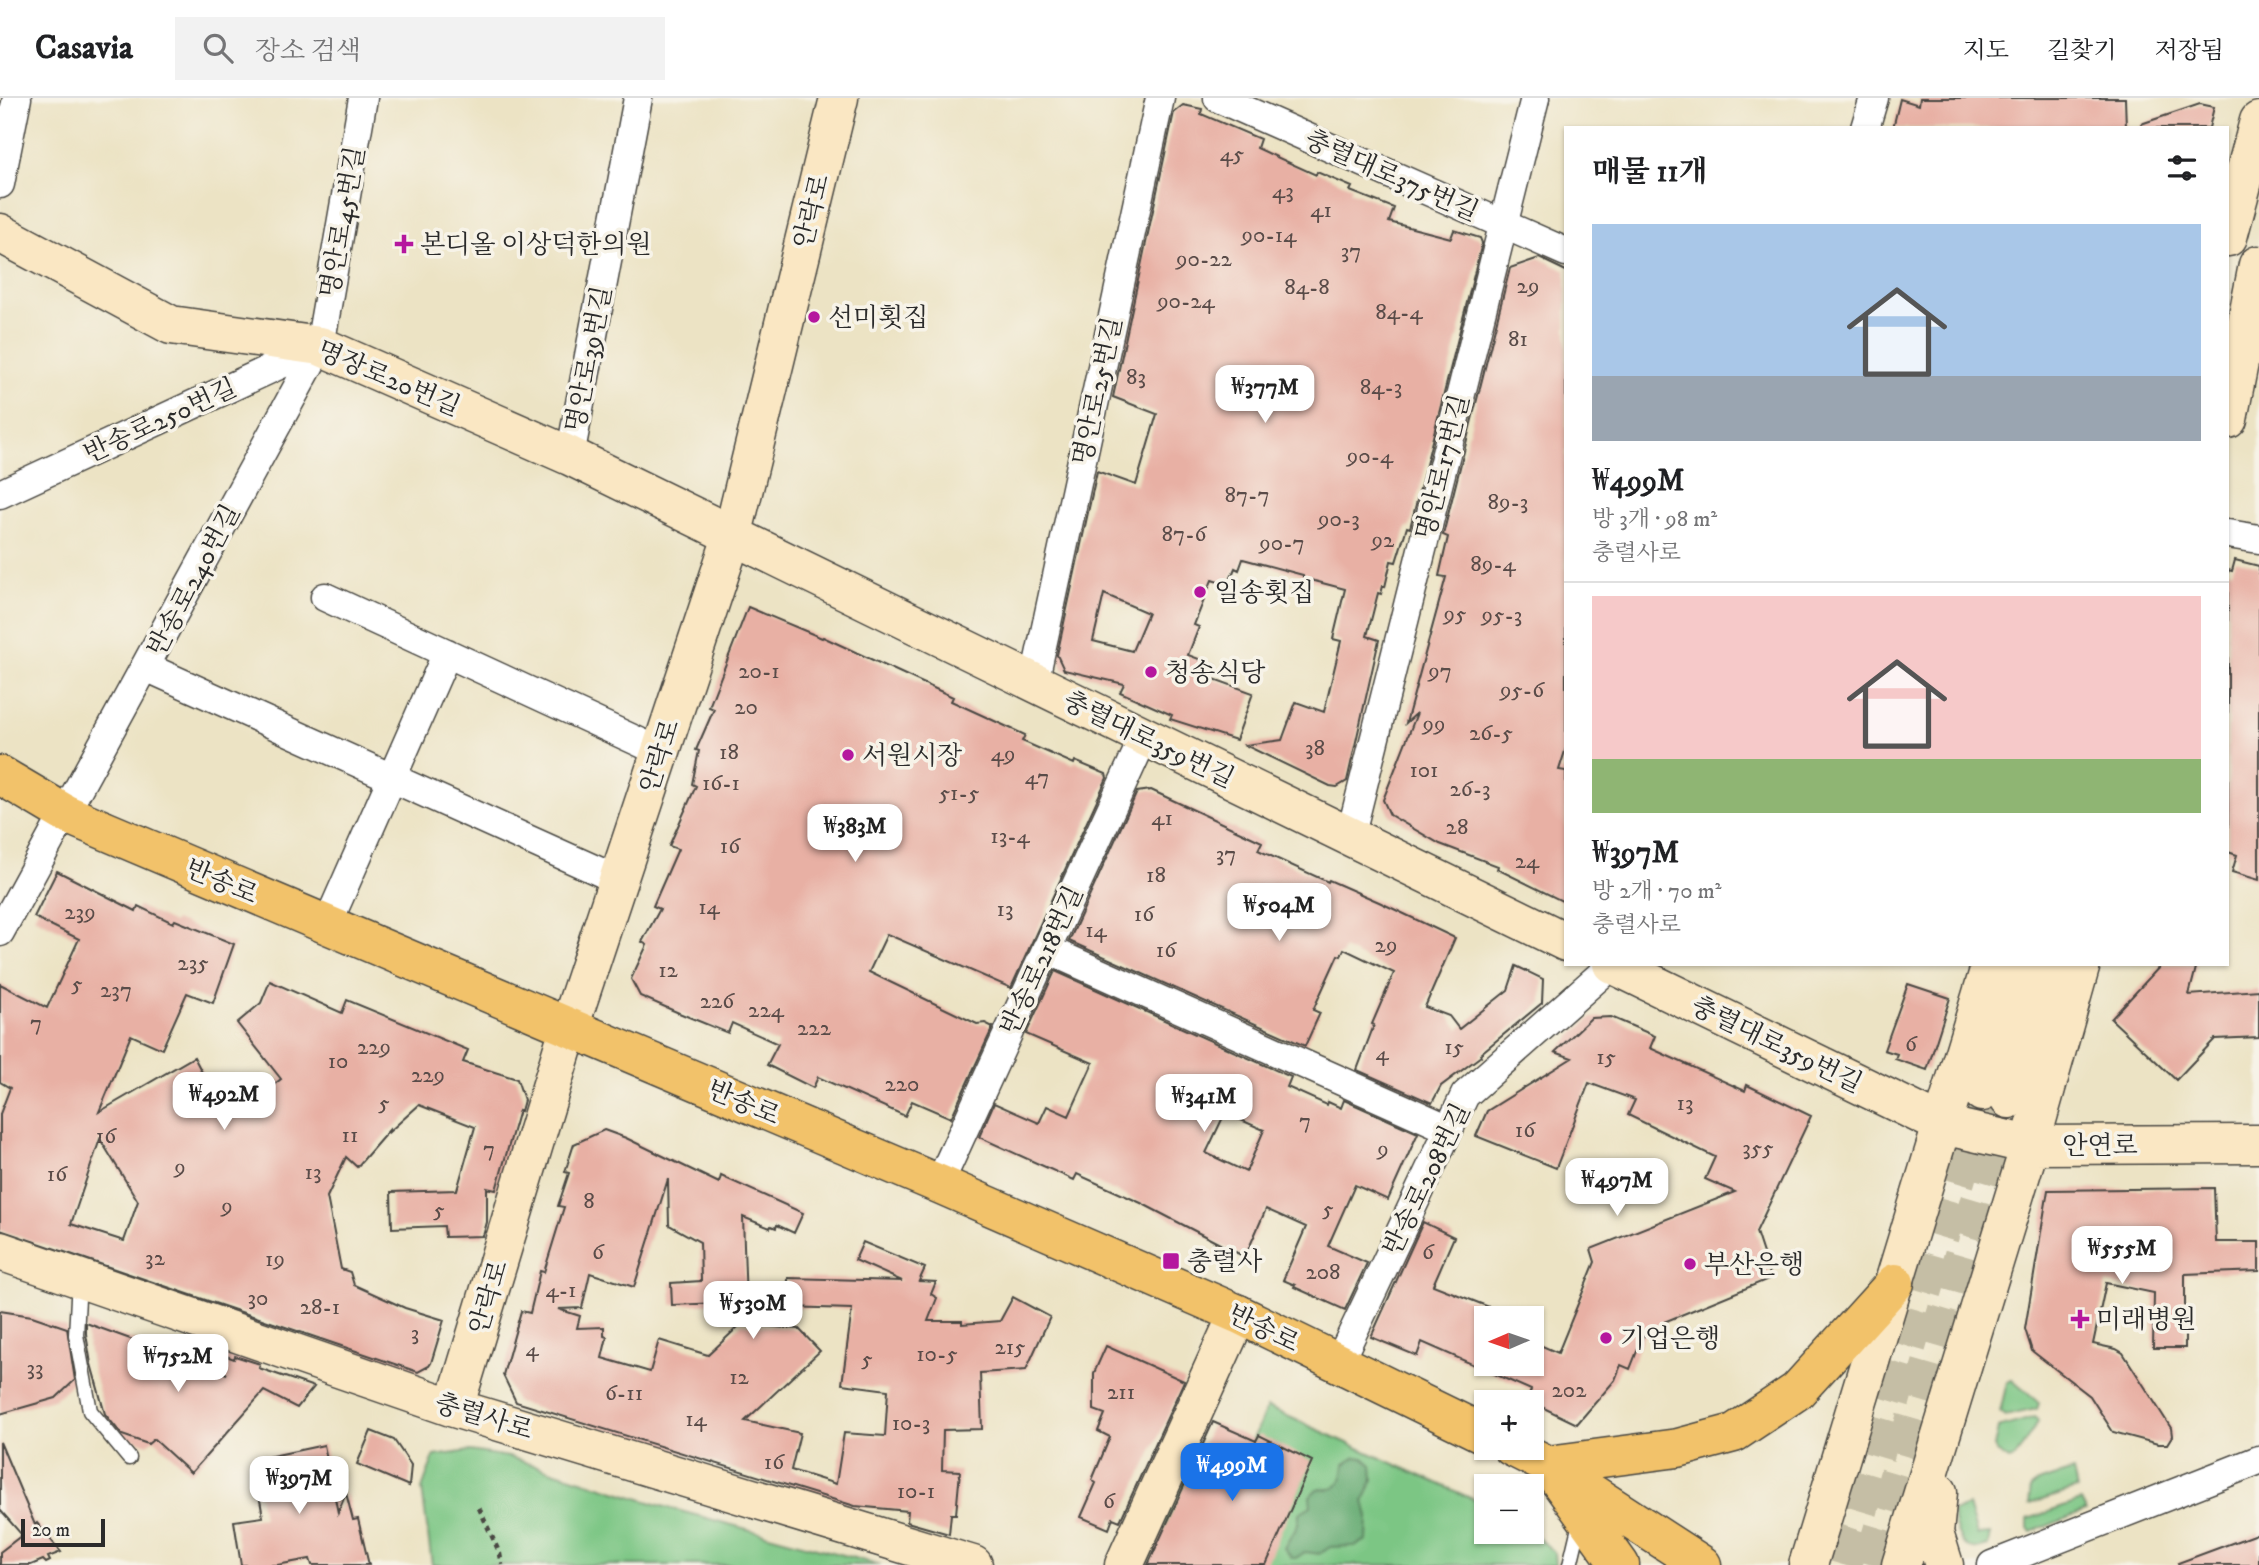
<!DOCTYPE html>
<html lang="ko">
<head>
<meta charset="utf-8">
<style>
	body { margin:0; font-family:"IM FELL DW Pica","Noto Serif KR",serif; background:#f2f2f2; color:#202124; height:100vh; display:flex; flex-direction:column; font-size:26px; white-space:nowrap }
	* { box-sizing:border-box; margin:0 }
	p { font-size:23px; color:#757577 }
	.icon { flex:none; width:38px; height:38px; fill:none; stroke:currentColor; stroke-width:2; stroke-linecap:round; stroke-linejoin:round }
	.map { position:relative; flex:1; overflow:hidden }
	.side { position:absolute; left:1564px; top:28px; width:665px; height:840px; display:flex; flex-direction:column; background:#fff; border-radius:0px; box-shadow:0 2px 5px #0004 }
	.side>* { flex:none }
	.needle { width:46px; rotate:268deg }
	.controls { position:absolute; left:1474px; top:1208px; display:grid; gap:14px }
	.controls a { display:grid; place-items:center; width:70px; height:70px; border-radius:0px; background:#fff; box-shadow:0 2px 5px #0004; font-size:35px }
	.scale { position:absolute; left:21px; bottom:18px; width:84px; box-sizing:border-box; padding-left:7px; border:4px solid #2b2b2b; border-top:0; font-size:19px; line-height:24px; white-space:nowrap; color:#2b2b2b; -webkit-text-stroke:5px #f7f3e8; paint-order:stroke }
	.price { position:absolute; translate:-50% -60px; padding:0 16px; border-radius:14px; background:#fff; color:#222; font-size:23px; line-height:46px; filter:drop-shadow(0 2px 4px #0008) }
	.price::after { content:''; position:absolute; left:50%; top:42px; width:21px; height:16px; margin-left:-10px; background:inherit; clip-path:polygon(0 0,100% 0,50% 100%) }
	.price.selected { background:#1a73e8; color:#fff }
	ul { padding:0; list-style:none }
	li { display:grid; align-content:center; gap:14px; height:371px; padding:0 28px }
	li+li { border-top:2px solid #e0e0e0 }
	li span { display:grid; place-items:center; height:217px; border-radius:0px; color:#555 }
	li>.icon { margin-inline-start:auto }
	span .icon { width:126px; height:126px; fill:#fffc; stroke-width:1 }
	li b { font-size:30px }
	h2 { display:flex; justify-content:space-between; align-items:center; height:84px; padding:0 28px; font-size:30px }
	header { display:flex; align-items:center; gap:42px; box-sizing:border-box; height:98px; padding:0 35px; background:#fff; border-bottom:2px solid #e0e0e0 }
	header strong { font-size:33px }
	nav { display:flex; gap:38px; margin-inline-start:auto; font-size:24px }
	.search { width:490px; height:63px; background:#f2f2f2; display:flex; align-items:center; gap:18px; box-sizing:border-box; padding:0 24px; border-radius:0px; color:#757577; font-size:26px }
	.map>svg:first-child { display:block }
	.green { fill:#7cc684; stroke:#547858; stroke-width:2 }
	.forest { fill:#65ab72; stroke:#486b4e; stroke-width:2 }
	.building { fill:#e8b0a4; fill-rule:evenodd }
	.lines { fill:none; stroke-linecap:round; stroke-linejoin:round }
	.secondary-tunnel { stroke:#c5bea5; stroke-width:38; stroke-dasharray:38 19; stroke-linecap:butt }
	.lane-casing { stroke:#484742; stroke-width:17 }
	.street-casing { stroke:#484742; stroke-width:31 }
	.secondary-casing { stroke:#484742; stroke-width:41 }
	.primary-casing { stroke:#484742; stroke-width:41 }
	.path { stroke:#484742; stroke-width:4.5; stroke-dasharray:5 5; stroke-linecap:butt }
	.lane { stroke:#fff; stroke-width:14 }
	.street { stroke:#fff; stroke-width:28 }
	.secondary { stroke:#fae7c3; stroke-width:38 }
	.primary { stroke:#f2c26a; stroke-width:38 }
	.poi-dot { fill:#b5179e; stroke:#f7f3e8; stroke-width:2.5 }
	.labels { text-anchor:middle; stroke-width:7; stroke-linejoin:round; paint-order:stroke }
	.number-label { font-size:23px; fill:#5a4c49 }
	.street-label { font-size:26px; fill:#2b2b2b; stroke:#f7f3e8 }
	.poi-label { font-size:26px; fill:#2b2b2b; stroke:#f7f3e8; text-anchor:start }
</style>
</head>
<body>
<header>
<strong>Casavia</strong>
<div class="search"><svg class="icon" aria-label="search" viewBox="0 0 24 24"><circle cx="10" cy="10" r="6"/><path d="M15 15l6 6"/></svg>장소 검색</div>
<nav><a>지도</a><a>길찾기</a><a>저장됨</a></nav>
</header>
<div class="map">
<svg width="2259" height="1467" viewBox="0 0 2259 1467">
	<rect width="100%" height="100%" fill="#f7f3e8"/>
	<filter id="ink" filterUnits="userSpaceOnUse"><feTurbulence type="fractalNoise" baseFrequency=".0143" numOctaves="2"/><feDisplacementMap in="SourceGraphic" scale="14" xChannelSelector="R" yChannelSelector="G"/><feConvolveMatrix kernelMatrix="1 2 1 2 8 2 1 2 1" color-interpolation-filters="sRGB"/></filter>
	<filter id="wash" filterUnits="userSpaceOnUse"><feTurbulence type="fractalNoise" baseFrequency=".00686" numOctaves="4" result="noise"/><feDisplacementMap in="SourceGraphic" scale="28" xChannelSelector="R" yChannelSelector="G"/><feGaussianBlur stdDeviation="1.57" result="paint"/><feColorMatrix in="noise" values="0 0 0 0 0 0 0 0 0 0 0 0 0 0 0 0 0 1.4 0 .05"/><feComposite in="paint" operator="in"/></filter>
	<g filter="url(#wash)">
		<rect width="100%" height="100%" fill="#ece3c4"/>
		<path class="green" d="M2012 1282 2039 1305 2037 1311 2005 1318 2000 1314 2007 1284Z
			M1267 1309 1486 1407V1433H1531L1554 1454 1555 1467H1144L1189 1371 1232 1389Z
			M2035 1319 2039 1322 2015 1360 2009 1362 1997 1354 1994 1349 1998 1330Z
			M470 1353 509 1359 662 1408 880 1467H432L422 1391 434 1358Z
			M2073 1373 2077 1391 2029 1406 2031 1389 2038 1384Z
			M2081 1403 2086 1413 2031 1434 2028 1430V1421Z
			M1968 1408 1977 1437 1990 1436 1988 1448C1960 1458 1957 1436 1952 1414Z"/>
		<path class="forest" d="M1356 1359 1364 1360 1372 1367 1373 1382 1364 1403 1368 1419 1367 1442 1355 1448 1330 1449 1320 1456 1305 1454 1296 1460H1292L1284 1450C1291 1435 1299 1434 1299 1415L1311 1408 1310 1398 1317 1391C1321 1390 1325 1391 1330 1391 1341 1391 1343 1375 1345 1366Z"/>
		<g id="blocks">
			<path class="building" d="M1920 0H2125L2126 30H1893L1900 1 1919 7Z
				M2200 6 2214 9 2209 30H2142L2141 26Z
				M1183 7 1202 11 1201 16 1260 41 1257 50 1316 77 1317 74 1352 89 1350 93 1394 110 1389 124 1451 140 1454 132 1480 140 1482 145 1410 430 1407 429 1396 464 1391 463 1385 489 1383 488 1381 496 1378 495 1367 538 1379 542 1347 683 1337 689 1330 688 1245 647 1282 642 1296 604 1324 614 1341 543 1333 541 1345 491 1303 480V477L1243 461 1239 472 1235 470 1228 487 1212 482 1194 527 1199 529 1188 557 1215 567 1211 580 1253 595 1236 642 1170 621 1172 617 1120 594 1124 586 1064 572 1057 557 1097 373 1136 387 1157 316 1113 299 1174 14ZM1104 496 1148 515 1132 553 1093 543Z
				M1539 160 1566 173V650L1559 672 1566 673V805L1497 771 1498 768 1440 746 1390 717 1383 702 1417 615 1406 625 1446 479 1439 478 1448 439 1443 437 1510 170Z
				M2235 462 2259 468V782L2232 774 2237 757 2228 754V472L2232 473Z
				M748 509 822 540 823 539 953 599 951 603 1025 637 1022 643 1074 666 1075 663 1106 676 1107 680 1011 890 887 836 869 874 977 926 985 925 993 929 951 1020 912 1003 905 1018 818 979 813 990 767 967 778 946 732 925 728 935 679 915 640 898 631 881 647 847 642 844 660 811 653 808 678 751 669 748 696 688 692 686 699 653 696 652 714 611 709 609Z
				M1151 692 1262 744 1258 752 1328 784 1329 782 1379 804 1455 840 1425 909 1449 918 1459 931 1508 892 1516 868 1543 881 1542 905 1480 956 1481 958 1441 988 1432 1005 1357 972 1374 927 1372 926 1394 875 1344 851 1341 858 1338 857 1313 912 1320 915 1305 948 1069 843 1137 694Z
				M57 773 136 813 138 808 173 825 175 822 234 846 213 905 187 895 162 951 131 937 99 1014 194 959 205 980 201 983 226 1024 281 981 237 925 261 905 270 883 342 915 347 902 468 952 463 964 517 981 524 1002 521 1013 519 1012 496 1092 487 1090V1124L483 1138 445 1139 444 1128 392 1130 391 1094 457 1092 475 1029 419 1007 389 1034V1032L357 1069 346 1059 327 1099 341 1171 350 1174 354 1187 405 1210 444 1222 431 1265 429 1268 418 1274 0 1132V1016L10 990 0 984V886L47 910 79 841 34 819ZM100 1041 138 1103 124 1143 71 1126Z
				M2162 866H2197L2189 897 2259 892V939L2215 941 2176 982 2111 921Z
				M1055 873 1291 979 1287 989 1327 1007 1328 1004 1341 1010 1344 1002 1418 1035 1388 1102 1355 1087 1328 1148 1367 1165 1345 1212 1294 1189 1295 1187 1283 1182 1306 1129 1266 1111 1245 1159 1141 1105 1077 1076 1074 1082 979 1039 994 1005 1039 1025 1047 1008 1069 1018 1093 965 1026 936ZM1225 1015 1264 1032 1246 1074 1206 1055Z
				M1908 886 1950 900 1927 972 1895 961 1897 956 1884 952Z
				M1611 919 1655 938 1650 950 1745 993 1747 987 1811 1018 1756 1134 1771 1180 1664 1224 1662 1234 1643 1238 1630 1271 1621 1267 1615 1282 1577 1326 1527 1302 1531 1292 1422 1244 1417 1258 1371 1239 1423 1124 1454 1139 1433 1187 1489 1209V1218L1486 1220V1265H1531V1243L1558 1255 1595 1164 1591 1151 1735 1094 1705 1081 1715 1059 1628 1017 1635 1002 1589 985 1556 1070 1476 1038 1487 1013 1572 960 1555 954 1591 920Z
				M604 1032 626 1040 719 1085 721 1078 803 1115 794 1135 777 1127 776 1130 771 1128 770 1130 743 1119 746 1204 672 1207 671 1185 701 1183 700 1144 669 1127 668 1081 634 1189 590 1175 582 1210 558 1211 580 1218 577 1230 604 1229V1238L607 1239 602 1260 650 1274 659 1242 708 1257 741 1226 799 1231 820 1253 745 1323 800 1335 791 1372 836 1386 844 1335 885 1338 888 1292 842 1286 852 1211 787 1209 788 1180 902 1183 855 1162 863 1144 925 1170 919 1183 936 1184 931 1196 937 1200 928 1223H962V1226L1000 1223 1013 1199 1050 1219 1026 1272 980 1275 982 1331 943 1332 942 1372 960 1373 956 1416H951L949 1436 907 1424 908 1413 855 1408 516 1304 503 1277 521 1213 530 1215 540 1173 544 1174 564 1109 558 1108 569 1075 565 1074 574 1046Z
				M2214 1090 2216 1144H2259V1173L2185 1176V1250H2153L2154 1195 2106 1185 2093 1246 2116 1251 2123 1255 2171 1330 2172 1338 2167 1346H2158L2113 1334 2090 1298 2032 1253 2025 1231 2048 1092Z
				M0 1213 32 1218 67 1230 75 1282 56 1300 0 1316Z
				M86 1225 227 1276 219 1270 224 1257 234 1261 235 1258 260 1266 259 1270 314 1289 297 1310 264 1293 191 1375 154 1341 148 1346 122 1337 105 1316 91 1266 86 1236Z
				M1106 1248 1184 1283 1120 1423 1113 1420 1109 1431 1081 1419 1096 1385 1092 1382 1110 1339 1098 1333 1105 1316 1094 1312V1275Z
				M1213 1324 1256 1343 1259 1337 1312 1363 1266 1467H1148Z
				M371 1333 394 1342 411 1367 409 1388 357 1366Z
				M0 1344 35 1427 37 1425 61 1454 48 1459 50 1463 46 1465 43 1462 31 1467H0V1454L22 1437 0 1412Z
				M324 1347 338 1415 346 1395 353 1422 358 1421 369 1467H312L310 1461 277 1467H241L234 1423 263 1419 253 1362Z
				M2259 1435V1467H2179L2178 1465Z"/>
		</g>
	</g>
	<g filter="url(#ink)">
		<use href="#blocks" fill-opacity="0" stroke="#484742" stroke-width="2"/>
		<g class="lines">
			<path class="secondary-tunnel" d="M1843 1467 1982 994
				M1872 1467 2009 1001"/>
			<defs>
				<path id="lane" d="M79 1182 76 1237 90 1313 129 1360
					M1570 1467 1580 1425"/>
				<path id="street" d="M1218 0 1566 154
					M1865 30 1874 0
					M0 86 17 0
					M570 358 638 0
					M0 396 320 248
					M2228 436 2259 441
					M325 499 661 654
					M146 569 618 782
					M1034 585 1160 0
					M1350 739 1535 0
					M327 827 447 555
					M0 834 320 248 363 0
					M1046 851 1449 1031
					M939 1086 1144 639
					M1338 1266 1465 997 1613 866
					M1992 1467 2259 1362"/>
				<path id="secondary" d="M0 135 171 227 320 248 570 358 1566 844
					M2228 139 2259 23
					M2228 321 2258 167
					M1612 866 1943 1027 2030 1047 2259 1046
					M1982 994 2019 866
					M2009 1001 2049 866
					M0 1153 454 1310 973 1467
					M454 1310 569 930 732 439 839 0
					M1938 1394 1934 1435 1944 1467
					M1124 1467 1238 1216
					M1808 1467 1991 866
					M1901 1467 2030 1047 2081 866"/>
				<path id="primary" d="M0 677 66 716 939 1086 1238 1216 1486 1337
					M1512 1349 1548 1367 1702 1467
					M1620 1467 1548 1367 1678 1350 1734 1335 1797 1293 1895 1185"/>
			</defs>
			<use href="#lane" class="lane-casing"/>
			<use href="#street" class="street-casing"/>
			<use href="#secondary" class="secondary-casing"/>
			<use href="#primary" class="primary-casing"/>
			<path class="path" d="M479 1410 500 1456 502 1467"/>
			<use href="#lane" class="lane"/>
			<use href="#street" class="street"/>
			<use href="#secondary" class="secondary"/>
			<use href="#primary" class="primary"/>
		</g>
	</g>
	<g class="poi-dot">
		<path d="M400.5 135.5h7v7h7v7h-7v7h-7v-7h-7v-7h7z"/>
		<circle cx="814" cy="219" r="7"/>
		<circle cx="1200" cy="494" r="7"/>
		<circle cx="1151" cy="574" r="7"/>
		<circle cx="848" cy="657" r="7"/>
		<rect x="1162" y="1154" width="18" height="18" rx="3.5"/>
		<circle cx="1690" cy="1166" r="7"/>
		<path d="M2076.5 1210.5h7v7h7v7h-7v7h-7v-7h-7v-7h7z"/>
		<circle cx="1606" cy="1240" r="7"/>
	</g>
	<g class="labels">
		<g class="number-label">
			<text x="1232" y="63">45</text>
			<text x="1283" y="100">43</text>
			<text x="1321" y="119">41</text>
			<text x="1269" y="144">90-14</text>
			<text x="1351" y="160">37</text>
			<text x="1204" y="168">90-22</text>
			<text x="1528" y="195">29</text>
			<text x="1307" y="196">84-8</text>
			<text x="1186" y="210">90-24</text>
			<text x="1399" y="221">84-4</text>
			<text x="1518" y="248">81</text>
			<text x="1136" y="286">83</text>
			<text x="1381" y="296">84-3</text>
			<text x="1370" y="365">90-4</text>
			<text x="1247" y="404">87-7</text>
			<text x="1508" y="411">89-3</text>
			<text x="1339" y="428">90-3</text>
			<text x="1184" y="443">87-6</text>
			<text x="1383" y="449">92</text>
			<text x="1282" y="452">90-7</text>
			<text x="1493" y="473">89-4</text>
			<text x="1455" y="523">95</text>
			<text x="1502" y="524">95-3</text>
			<text x="759" y="580">20-1</text>
			<text x="1440" y="580">97</text>
			<text x="1522" y="599">95-6</text>
			<text x="746" y="616">20</text>
			<text x="1434" y="633">99</text>
			<text x="1491" y="642">26-5</text>
			<text x="1315" y="657">38</text>
			<text x="729" y="661">18</text>
			<text x="1003" y="663">49</text>
			<text x="1424" y="679">101</text>
			<text x="1037" y="686">47</text>
			<text x="721" y="692">16-1</text>
			<text x="1470" y="698">26-3</text>
			<text x="959" y="702">51-5</text>
			<text x="1162" y="727">41</text>
			<text x="1457" y="736">28</text>
			<text x="1010" y="745">13-4</text>
			<text x="730" y="755">16</text>
			<text x="1226" y="763">37</text>
			<text x="1527" y="770">24</text>
			<text x="1156" y="784">18</text>
			<text x="709" y="816">14</text>
			<text x="1005" y="818">13</text>
			<text x="80" y="821">239</text>
			<text x="1144" y="823">16</text>
			<text x="1096" y="839">14</text>
			<text x="1386" y="854">29</text>
			<text x="1166" y="859">16</text>
			<text x="193" y="872">235</text>
			<text x="668" y="879">12</text>
			<text x="77" y="893">5</text>
			<text x="116" y="899">237</text>
			<text x="717" y="910">226</text>
			<text x="766" y="919">224</text>
			<text x="36" y="932">7</text>
			<text x="814" y="937">222</text>
			<text x="1911" y="953">6</text>
			<text x="374" y="956">229</text>
			<text x="1454" y="956">15</text>
			<text x="1382" y="962">4</text>
			<text x="1606" y="966">15</text>
			<text x="338" y="970">10</text>
			<text x="428" y="984">229</text>
			<text x="902" y="993">220</text>
			<text x="384" y="1012">5</text>
			<text x="1685" y="1012">13</text>
			<text x="1305" y="1030">7</text>
			<text x="1525" y="1039">16</text>
			<text x="350" y="1044">11</text>
			<text x="106" y="1045">16</text>
			<text x="1758" y="1057">355</text>
			<text x="489" y="1058">7</text>
			<text x="1383" y="1058">9</text>
			<text x="180" y="1076">9</text>
			<text x="313" y="1081">13</text>
			<text x="57" y="1083">16</text>
			<text x="589" y="1110">8</text>
			<text x="227" y="1115">9</text>
			<text x="1328" y="1118">5</text>
			<text x="439" y="1119">5</text>
			<text x="598" y="1161">6</text>
			<text x="1428" y="1161">6</text>
			<text x="155" y="1167">32</text>
			<text x="275" y="1168">19</text>
			<text x="1323" y="1181">208</text>
			<text x="561" y="1199">4-1</text>
			<text x="258" y="1207">30</text>
			<text x="320" y="1216">28-1</text>
			<text x="415" y="1242">3</text>
			<text x="1010" y="1256">215</text>
			<text x="532" y="1258">4</text>
			<text x="937" y="1263">10-5</text>
			<text x="867" y="1268">5</text>
			<text x="35" y="1277">33</text>
			<text x="739" y="1286">12</text>
			<text x="1569" y="1299">202</text>
			<text x="1121" y="1301">211</text>
			<text x="624" y="1302">6-11</text>
			<text x="696" y="1328">14</text>
			<text x="911" y="1332">10-3</text>
			<text x="774" y="1371">16</text>
			<text x="916" y="1400">10-1</text>
			<text x="1109" y="1410">6</text>
		</g>
		<g class="street-label">
			<text transform="translate(1392 77) rotate(24)" y="9">충렬대로375번길</text>
			<text transform="translate(811 113) rotate(-76)" y="9">안락로</text>
			<text transform="translate(342 124) rotate(-80)" y="9">명안로45번길</text>
			<text transform="translate(588 261) rotate(-79)" y="9">명안로39번길</text>
			<text transform="translate(389 280) rotate(23)" y="9">명장로20번길</text>
			<text transform="translate(1097 293) rotate(-78)" y="9">명안로25번길</text>
			<text transform="translate(160 322) rotate(-25)" y="9">반송로250번길</text>
			<text transform="translate(1442 369) rotate(-76)" y="9">명안로17번길</text>
			<text transform="translate(193 482) rotate(-62)" y="9">반송로240번길</text>
			<text transform="translate(1149 641) rotate(26)" y="9">충렬대로359번길</text>
			<text transform="translate(659 658) rotate(-72)" y="9">안락로</text>
			<text transform="translate(222 783) rotate(23)" y="9">반송로</text>
			<text transform="translate(1041 862) rotate(-65)" y="9">반송로218번길</text>
			<text transform="translate(1777 946) rotate(26)" y="9">충렬대로359번길</text>
			<text transform="translate(744 1004) rotate(23)" y="9">반송로</text>
			<text x="2100" y="1056">안연로</text>
			<text transform="translate(1426 1081) rotate(-64)" y="9">반송로208번길</text>
			<text transform="translate(488 1199) rotate(-73)" y="9">안락로</text>
			<text transform="translate(1264 1230) rotate(26)" y="9">반송로</text>
			<text transform="translate(484 1318) rotate(17)" y="9">충렬사로</text>
		</g>
		<g class="poi-label">
			<text x="420" y="155">본디올 이상덕한의원</text>
			<text x="828" y="228">선미횟집</text>
			<text x="1214" y="503">일송횟집</text>
			<text x="1165" y="583">청송식당</text>
			<text x="862" y="666">서원시장</text>
			<text x="1187" y="1172">충렬사</text>
			<text x="1704" y="1175">부산은행</text>
			<text x="2096" y="1230">미래병원</text>
			<text x="1620" y="1249">기업은행</text>
		</g>
	</g>
</svg>
<div class="controls">
<a><svg class="needle" viewBox="-14 -14 28 28"><path d="M0-13l5 13h-10z" fill="#e53935"/><path d="M0 13l5-13h-10z" fill="#757577"/></svg></a>
<a>+</a>
<a>−</a>
</div>
<div class="scale">20 m</div>
<b class="price" style="left:1265px;top:327px">₩377M</b>
<b class="price" style="left:855px;top:766px">₩383M</b>
<b class="price" style="left:1279px;top:845px">₩504M</b>
<b class="price" style="left:224px;top:1034px">₩492M</b>
<b class="price" style="left:1204px;top:1036px">₩341M</b>
<b class="price" style="left:1617px;top:1120px">₩497M</b>
<b class="price" style="left:2122px;top:1188px">₩555M</b>
<b class="price" style="left:753px;top:1243px">₩530M</b>
<b class="price" style="left:178px;top:1296px">₩752M</b>
<b class="price selected" style="left:1232px;top:1405px">₩499M</b>
<b class="price" style="left:299px;top:1418px">₩397M</b>
<section class="side">
<h2>매물 11개<svg class="icon" aria-label="filters" viewBox="0 0 24 24"><path d="M4 7h16M4 17h16"/><circle cx="9" cy="7" r="2"/><circle cx="15" cy="17" r="2"/></svg></h2>
<ul>
<li><span style="background:linear-gradient(#a9c7e8 70%,#9aa5b1 0)"><svg class="icon" aria-label="home" viewBox="0 0 24 24"><path d="M3 11l9-7 9 7M6 9v11h12V9"/></svg></span><div><b>₩499M</b><p>방 3개 · 98 m²</p><p>충렬사로</p></div></li>
<li><span style="background:linear-gradient(#f6c9c9 75%,#8fb573 0)"><svg class="icon" aria-label="home" viewBox="0 0 24 24"><path d="M3 11l9-7 9 7M6 9v11h12V9"/></svg></span><div><b>₩397M</b><p>방 2개 · 70 m²</p><p>충렬사로</p></div></li>
</ul>
</section>
</div>
</body>
</html>
